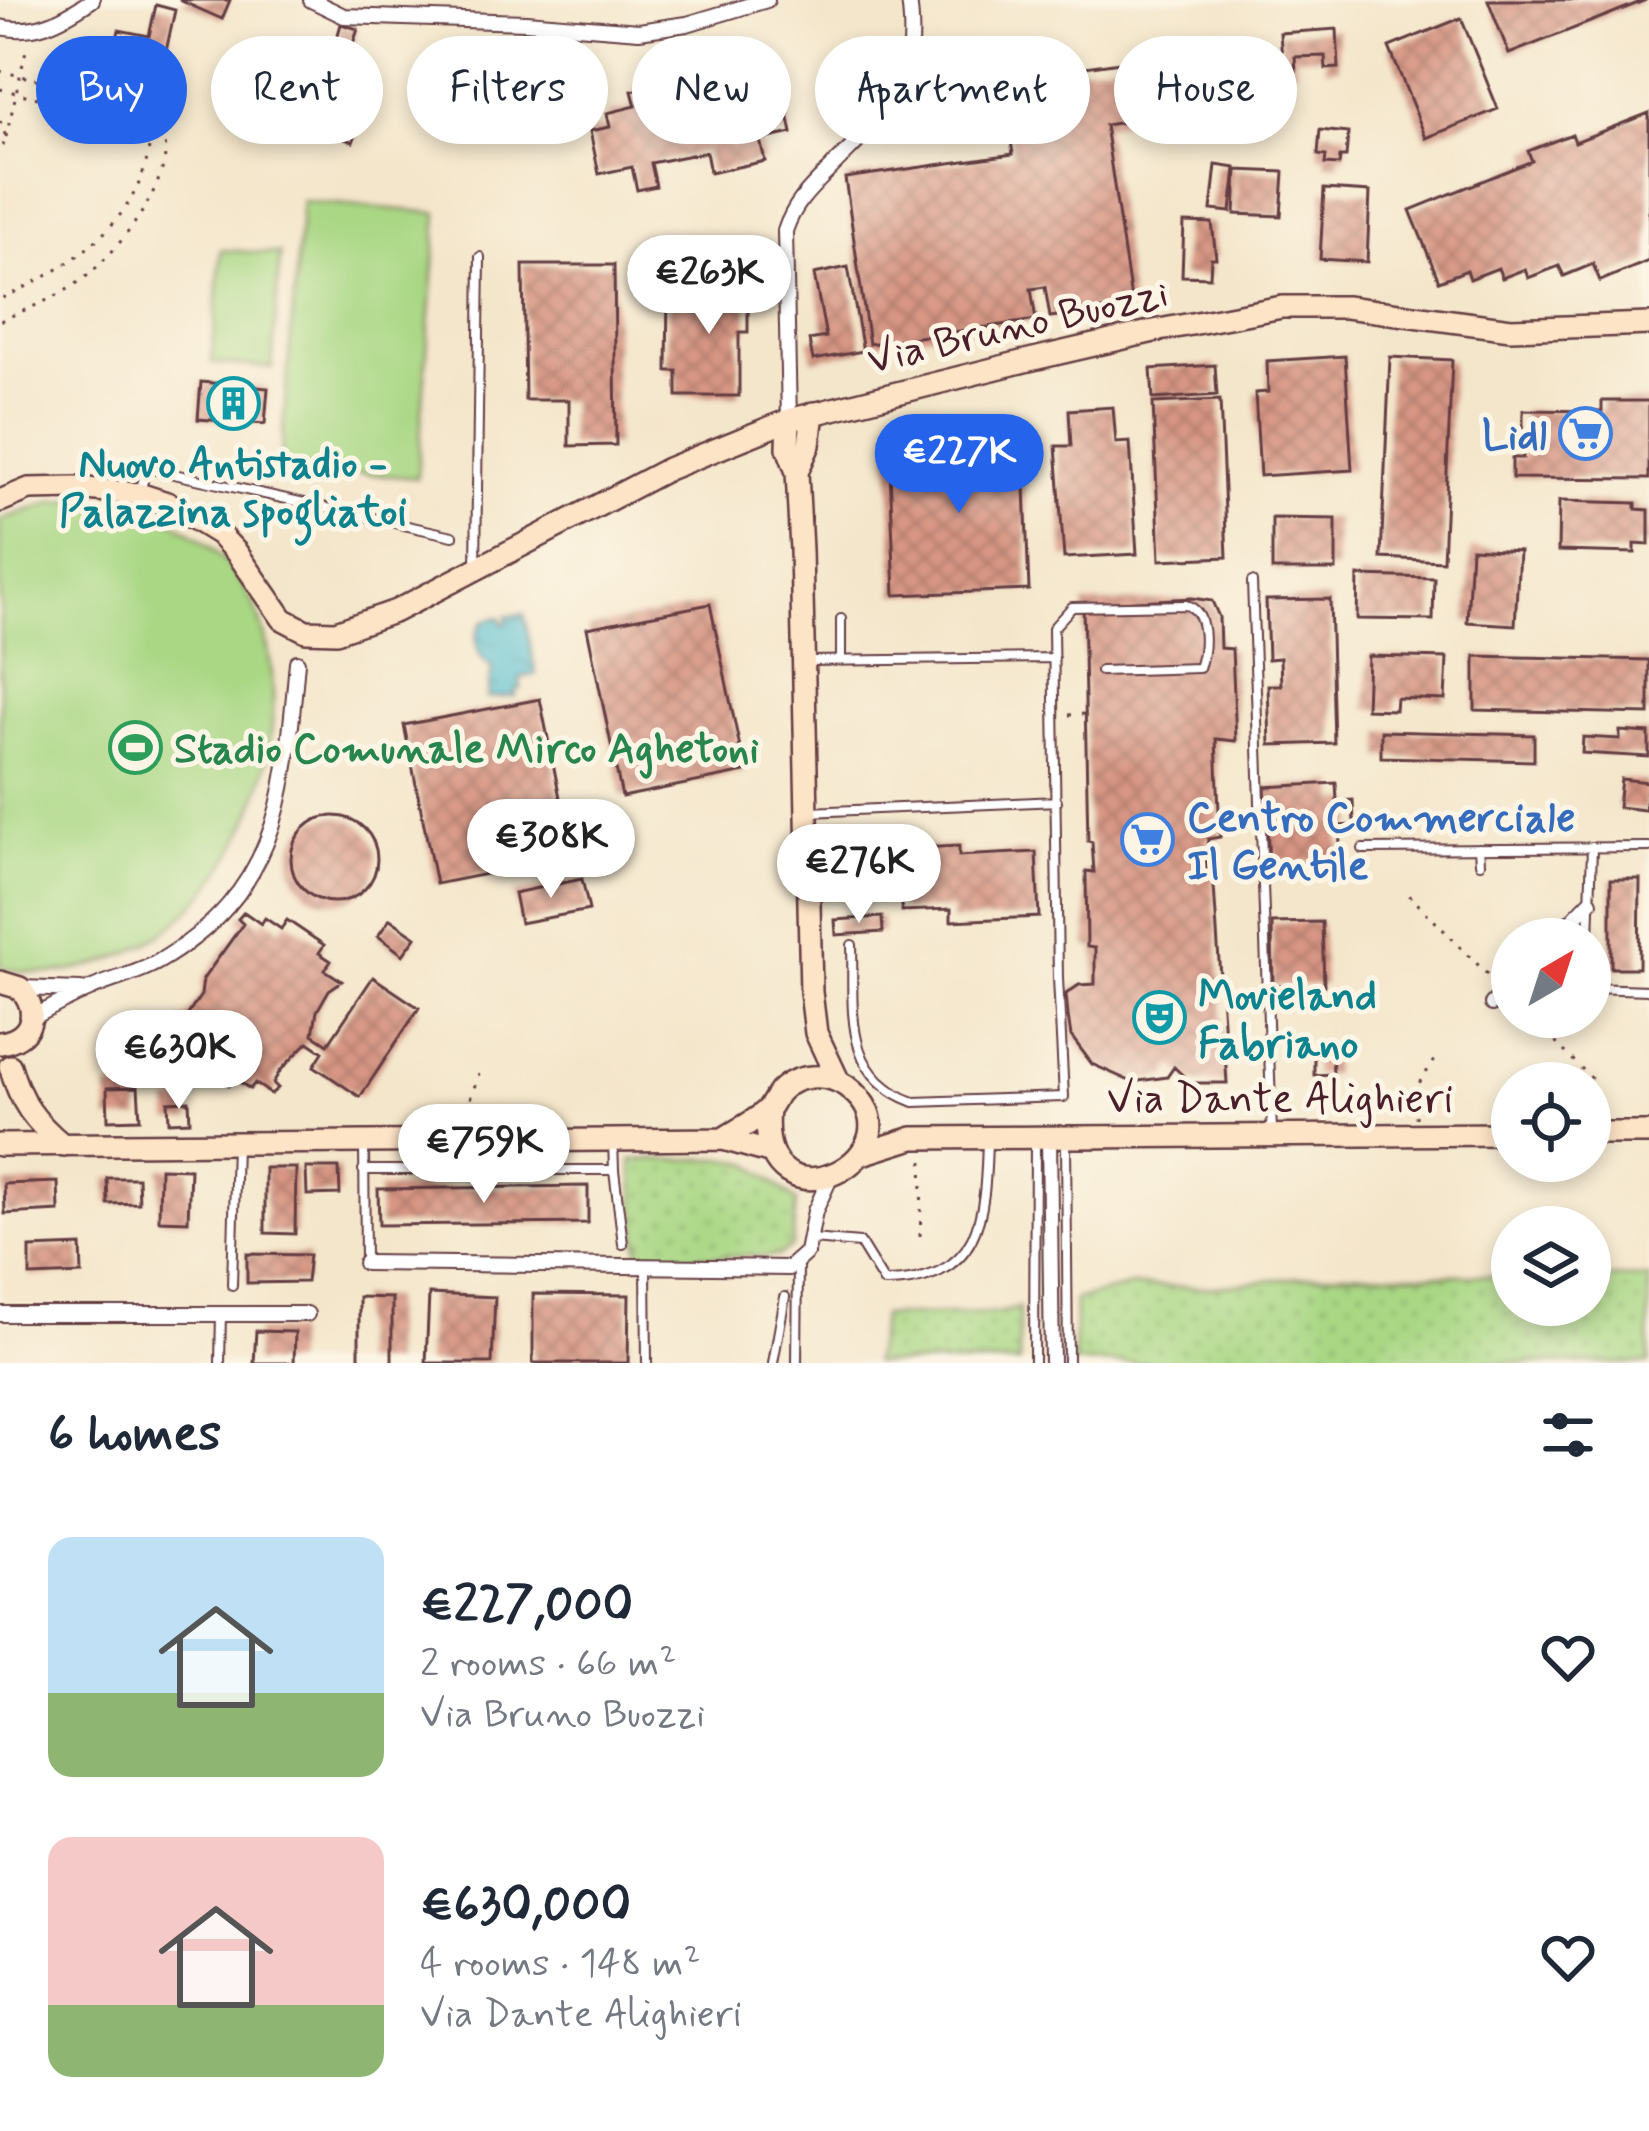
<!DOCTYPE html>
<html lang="en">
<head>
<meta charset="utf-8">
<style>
	body { margin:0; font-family:Mynerve,sans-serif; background:#f2f2f3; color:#1f2937; height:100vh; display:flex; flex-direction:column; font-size:45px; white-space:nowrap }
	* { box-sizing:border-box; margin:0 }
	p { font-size:39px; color:#747a83 }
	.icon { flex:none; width:66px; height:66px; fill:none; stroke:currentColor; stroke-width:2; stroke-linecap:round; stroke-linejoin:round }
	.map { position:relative; height:1363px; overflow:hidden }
	.side { display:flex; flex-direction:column; background:#fff; flex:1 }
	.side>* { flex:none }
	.hud { position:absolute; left:36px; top:36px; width:1578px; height:108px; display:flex; gap:24px }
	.needle { width:78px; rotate:39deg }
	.buttons { position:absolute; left:1491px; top:918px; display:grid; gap:24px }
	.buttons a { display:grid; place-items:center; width:120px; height:120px; border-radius:50%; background:#fff; box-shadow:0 6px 18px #0003; font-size:60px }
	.price { position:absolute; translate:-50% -102px; padding:0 27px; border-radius:42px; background:#fff; color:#222; font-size:39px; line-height:78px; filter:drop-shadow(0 3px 6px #0008) }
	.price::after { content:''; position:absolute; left:50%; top:72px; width:36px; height:27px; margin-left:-18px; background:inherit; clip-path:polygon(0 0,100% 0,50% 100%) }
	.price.on { background:#2563eb; color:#fff }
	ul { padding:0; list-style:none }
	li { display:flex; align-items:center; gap:36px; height:300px; padding:0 48px }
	li span { display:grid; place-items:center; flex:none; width:336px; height:240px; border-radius:24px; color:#555 }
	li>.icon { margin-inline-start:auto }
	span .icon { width:144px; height:144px; fill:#fffc; stroke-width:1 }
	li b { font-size:51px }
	h2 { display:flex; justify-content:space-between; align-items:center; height:144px; padding:0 48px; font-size:51px }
	.chip { padding:0 42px; border-radius:54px; background:#fff; box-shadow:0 6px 18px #0003; font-size:42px; line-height:108px }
	.chip.on { background:#2563eb; color:#fff }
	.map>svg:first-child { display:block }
	.grass { fill:url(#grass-dots); stroke:#7a7b58; stroke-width:3 }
	.garden { fill:#a9d784; stroke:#7a7b58; stroke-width:3 }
	.water { fill:url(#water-ripples); stroke:#4f6e7d; stroke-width:3 }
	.building { fill:url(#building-cross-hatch) }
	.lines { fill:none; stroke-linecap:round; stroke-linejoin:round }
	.lane-casing { stroke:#643d43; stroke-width:12 }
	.street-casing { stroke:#643d43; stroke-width:18 }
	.secondary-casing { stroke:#643d43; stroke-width:26 }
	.path { stroke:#643d43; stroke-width:3; stroke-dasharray:3 9; stroke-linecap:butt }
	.lane { stroke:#fff; stroke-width:8 }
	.street { stroke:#fff; stroke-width:14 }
	.secondary { stroke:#fee4c6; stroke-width:21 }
	.labels { text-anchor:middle; stroke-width:10; stroke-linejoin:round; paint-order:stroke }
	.street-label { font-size:42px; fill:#4a1f2b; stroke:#fcf5e5 }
	.shop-label { font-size:42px; font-weight:bold; fill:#366cbe; stroke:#fcf5e5; text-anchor:end }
	.culture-label { font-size:42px; font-weight:bold; fill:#0d838f; stroke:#fcf5e5 }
	.leisure-label { font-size:42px; font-weight:bold; fill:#27864d; stroke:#fcf5e5; text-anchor:start }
</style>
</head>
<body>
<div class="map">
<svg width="1649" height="1363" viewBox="0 0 1649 1363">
	<defs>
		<pattern id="grass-dots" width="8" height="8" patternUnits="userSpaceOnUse" patternTransform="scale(3)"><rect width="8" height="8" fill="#a9d784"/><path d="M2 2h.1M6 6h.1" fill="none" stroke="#93b872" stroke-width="1.8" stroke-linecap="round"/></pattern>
		<pattern id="water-ripples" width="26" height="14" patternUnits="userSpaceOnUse" patternTransform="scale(3)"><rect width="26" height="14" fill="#54becf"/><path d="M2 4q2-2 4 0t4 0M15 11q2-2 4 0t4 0" fill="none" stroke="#489aa8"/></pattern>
		<pattern id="building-cross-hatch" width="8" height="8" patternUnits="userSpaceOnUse" patternTransform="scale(3)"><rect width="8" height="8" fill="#d89785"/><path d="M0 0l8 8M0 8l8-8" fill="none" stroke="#b17b6d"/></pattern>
	</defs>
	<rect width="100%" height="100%" fill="#fcf5e5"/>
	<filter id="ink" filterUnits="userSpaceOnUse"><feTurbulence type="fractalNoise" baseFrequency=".00833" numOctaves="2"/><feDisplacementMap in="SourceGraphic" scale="24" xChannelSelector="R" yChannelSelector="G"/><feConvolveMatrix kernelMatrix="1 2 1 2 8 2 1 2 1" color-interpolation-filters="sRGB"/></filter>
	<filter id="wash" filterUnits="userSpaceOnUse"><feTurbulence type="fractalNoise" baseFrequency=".004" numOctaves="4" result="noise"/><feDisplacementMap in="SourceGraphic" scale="48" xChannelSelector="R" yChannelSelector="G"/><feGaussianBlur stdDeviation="2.7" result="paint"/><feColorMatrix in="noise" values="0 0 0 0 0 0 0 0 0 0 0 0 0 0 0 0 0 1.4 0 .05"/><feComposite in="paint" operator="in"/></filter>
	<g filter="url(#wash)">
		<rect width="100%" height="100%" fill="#f4e6cb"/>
		<path class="grass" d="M728 1159 751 1164 796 1201 792 1246 777 1256 639 1257 632 1160Z
			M1341 1273 1512 1276V1305H1590V1277L1649 1278V1363H1074L1075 1300 1132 1286 1207 1287Z
			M1019 1308V1363H873L882 1316 999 1313Z"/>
		<path class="garden" d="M302 201 438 213 417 478 280 467Z
			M221 250 280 254 272 368 212 363Z
			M86 499C108 503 129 505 149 512 347 579 287 894 116 958 77 973 41 978 0 967V520L53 502Z"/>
		<path class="water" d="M524 614 536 674 520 678 521 689 515 690 516 696 487 698 492 668C475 655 471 636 485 620L500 617 503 624 507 623V616Z"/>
		<g id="blocks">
			<path class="building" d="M179 0H230L222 19Z
				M1488 0H1646L1509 54Z
				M156 5 175 10 163 65 145 61 143 73 111 66 119 30 149 36Z
				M1461 18 1498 109 1426 138 1389 47Z
				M341 24 358 29 351 50 335 45Z
				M1337 29 1339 68 1326 69 1325 56 1295 57 1296 71 1283 72 1280 33Z
				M728 56 734 85 759 80 763 94 783 90 792 133 760 140 765 161 710 173 706 152 651 163 656 186 637 190 632 167 599 174 590 131 610 127 607 113 636 106 632 91 649 87 645 73Z
				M1148 58 1153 88 1140 90 1144 119 1105 125 1132 306 1050 317 1045 287 1031 289 1036 320 869 344 845 178 1013 154 1002 79Z
				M1271 72 1273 111 1246 112 1244 73Z
				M854 74 865 90 840 106 829 90Z
				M320 108 360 123 353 142 313 127Z
				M1649 113V261L1600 281 1593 264 1564 276 1559 266 1528 278 1525 269 1502 278 1498 268 1470 279 1467 270 1439 281 1410 210 1532 161 1528 151 1572 134 1575 142Z
				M1320 130 1348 133 1346 157H1340L1339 165 1325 164 1326 156 1318 155Z
				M1216 165 1236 168 1231 212 1211 210Z
				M1237 170 1284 172 1281 216 1235 214Z
				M1324 189 1370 192 1367 262 1320 259Z
				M1184 222 1212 223 1216 258H1211L1210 277 1182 276Z
				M523 265H614L616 445 569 446V400H525Z
				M848 267 863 351 813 360 809 340 826 337 814 274Z
				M725 276H759V293H748V332H739V396H677V371H667L668 292H725Z
				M1345 356 1352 470 1260 476 1255 393 1268 392 1267 361Z
				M1390 357 1452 360 1443 561 1381 558Z
				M1215 365 1217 395 1153 399 1151 369Z
				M201 382 268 388 265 424 198 419Z
				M1220 400 1227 557 1160 560 1153 403Z
				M1602 401H1649V479L1512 478V458H1523V410L1602 411Z
				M1113 407 1116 443 1130 442 1137 554 1064 558 1056 446H1071L1069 410Z
				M1023 435 1029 590 895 595 889 443Z
				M1559 501 1636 503V509L1649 510V545L1635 544V553L1558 551Z
				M1272 518 1336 519V570H1272Z
				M1471 548 1519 551 1515 625 1467 622Z
				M1358 576 1434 578 1433 620 1357 619Z
				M1192 598 1212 601 1219 617 1220 648 1232 649 1236 741 1216 739 1220 837 1208 839 1206 855 1207 870 1213 871 1227 1083H1191L1174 1067 1167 1077 1132 1082 1092 1064 1071 1036 1068 1016 1066 994 1079 985 1095 984V948L1087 947 1086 871 1094 872 1092 842 1088 841 1083 604Z
				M1330 599 1334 743 1270 745 1268 685H1281L1280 658 1268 659 1266 600Z
				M710 604 745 772 622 797 587 628Z
				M1368 656 1447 658 1445 700 1396 698 1395 710 1366 709Z
				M1475 656 1649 660V714L1475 710Z
				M540 699 572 857 436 884 404 725Z
				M1381 731 1534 735V761L1381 757Z
				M1620 731 1649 733V757L1582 753 1583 737 1620 739Z
				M1621 779 1648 782 1645 810 1618 807Z
				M1336 783 1337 801 1353 800 1354 825 1339 826 1341 861 1269 864 1265 787Z
				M291 859a43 43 0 1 1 86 0a43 43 0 1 1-86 0Z
				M959 846V856L1036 852 1039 917 951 921V909L902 911 899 849Z
				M582 879 589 910 520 923 514 893Z
				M1611 879H1640L1639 968H1611Z
				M244 912 261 924 265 918 281 929 287 920 324 945 319 953 331 961 325 970 342 981 329 990 317 1011 313 1034 328 1044 373 977 419 1008 360 1097 314 1066 323 1052 308 1042 280 1071 273 1083 278 1088 271 1094 255 1083 250 1089 234 1078 229 1086 192 1061 197 1053 185 1045 191 1036 174 1025 187 1016 201 995 203 979 243 924 238 919Z
				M882 917 883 932 836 935 835 920Z
				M390 919 416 937 403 955 378 936Z
				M1322 922 1324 985 1273 986 1272 923Z
				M118 1045H146L145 1063 118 1062Z
				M1314 1051H1332L1333 1074 1314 1075Z
				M138 1087 140 1119 108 1120 107 1088Z
				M189 1101 190 1121 169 1122 168 1102Z
				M160 1168 190 1169 188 1221 159 1220Z
				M265 1168H296L295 1234 265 1233Z
				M306 1168H339L340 1194 307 1195Z
				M107 1178H138L139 1203 108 1204Z
				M58 1182 59 1211 5 1214 4 1184Z
				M588 1186V1223L379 1225 378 1189Z
				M81 1246 82 1274 30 1276V1248Z
				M247 1254 309 1255 306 1282 247 1283Z
				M429 1294 495 1297 492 1363H426Z
				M533 1294 629 1295 628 1363H533Z
				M359 1297 392 1298V1363H359Z
				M256 1331 295 1332 294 1363H254Z"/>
		</g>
	</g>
	<g filter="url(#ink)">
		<use href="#blocks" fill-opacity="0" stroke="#643d43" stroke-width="3"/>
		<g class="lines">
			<defs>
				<path id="lane" d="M139 494 147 468 453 536
					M476 568 480 257
					M1252 582 1272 1132
					M841 619V660
					M809 661 1054 658
					M809 812 1057 801
					M1479 848 1480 863
					M1363 849 1649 847
					M1589 939 1592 847
					M852 945C854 1008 841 1076 914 1102L1064 1097 1058 978 1053 628 1072 607 1186 605C1208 611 1206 648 1199 668L1101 671
					M1590 988 1649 990
					M364 1143 365 1263
					M1066 1143 1068 1363
					M363 1170H614L613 1141
					M614 1170 623 1244
					M812 1239 860 1243 884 1282C982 1281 985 1218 987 1139
					M646 1268 647 1363
					M232 1285 236 1145
					M220 1363 221 1313
					M773 1363 785 1297
					M797 1363 798 1263
					M1034 1363 1035 1139"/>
				<path id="street" d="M311 0 344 16 526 22 639 31 687 24 767 0
					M0 27C36 35 62 20 92 0
					M789 420 785 231C794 204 809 190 829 170 887 111 921 90 909 0
					M1554 939 1590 902
					M20 988 81 990
					M1492 1004 1512 983
					M32 1018C51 1008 70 997 90 989 112 979 137 974 158 962 283 889 285 791 297 662
					M1049 1138 1052 1363
					M365 1263 789 1268 807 1252 815 1211 830 1178
					M0 1314H307"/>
				<path id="secondary" d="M789 420 788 448 797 472 801 550 811 992 816 1033 838 1080
					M797 472 809 445 813 413
					M0 501 29 489 76 488 139 494 170 504 219 534 237 553 283 619 306 631 336 632 396 611 668 469 789 420 1025 361 1154 331 1282 307H1346L1511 329 1649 324
					M0 982 20 988C41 1011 32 1039 0 1043
					M10 1066C20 1102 34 1121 63 1145
					M1590 1133H1649
					M723 1139C738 1129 758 1120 769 1108 773 1103 775 1097 779 1092 796 1074 826 1072 846 1086 935 1151 755 1245 768 1109
					M0 1145 723 1139 772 1153
					M862 1154 913 1138 1512 1134"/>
			</defs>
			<use href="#lane" class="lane-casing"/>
			<use href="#street" class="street-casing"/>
			<use href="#secondary" class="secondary-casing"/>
			<path class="path" d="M0 71C33 80 129 95 152 115 197 156 118 253 83 279 58 298 28 308 0 321
				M0 89 127 119 140 129 149 147C139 224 65 271 0 299
				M0 121 6 137 0 155
				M6 137 27 46
				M1069 715 1084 714
				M1409 895 1492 979
				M1530 1017 1594 1081
				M1416 1118 1417 1086 1435 1060
				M462 1121 479 1074
				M920 1236 923 1159"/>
			<use href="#lane" class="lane"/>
			<use href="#street" class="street"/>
			<use href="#secondary" class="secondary"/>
		</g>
	</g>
	<defs>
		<symbol id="building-ring" viewBox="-11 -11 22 22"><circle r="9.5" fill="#fcf5e5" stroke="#0f9aa8" stroke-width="1.5"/><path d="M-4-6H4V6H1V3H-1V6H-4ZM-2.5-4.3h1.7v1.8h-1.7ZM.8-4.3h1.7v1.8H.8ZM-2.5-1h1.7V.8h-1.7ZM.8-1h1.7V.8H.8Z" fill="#0f9aa8"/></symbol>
		<symbol id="supermarket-ring" viewBox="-11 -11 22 22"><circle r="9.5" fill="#fcf5e5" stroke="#3f7fe0" stroke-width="1.5"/><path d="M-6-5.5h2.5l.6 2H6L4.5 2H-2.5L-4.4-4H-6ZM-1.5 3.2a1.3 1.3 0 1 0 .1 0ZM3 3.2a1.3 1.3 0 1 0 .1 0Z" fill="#3f7fe0"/></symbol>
		<symbol id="stadium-ring" viewBox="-11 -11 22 22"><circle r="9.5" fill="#fcf5e5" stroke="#2e9e5b" stroke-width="1.5"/><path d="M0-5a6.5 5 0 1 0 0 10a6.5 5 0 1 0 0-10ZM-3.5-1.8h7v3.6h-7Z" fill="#2e9e5b"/></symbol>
		<symbol id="theatre-ring" viewBox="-11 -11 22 22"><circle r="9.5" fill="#fcf5e5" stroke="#0f9aa8" stroke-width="1.5"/><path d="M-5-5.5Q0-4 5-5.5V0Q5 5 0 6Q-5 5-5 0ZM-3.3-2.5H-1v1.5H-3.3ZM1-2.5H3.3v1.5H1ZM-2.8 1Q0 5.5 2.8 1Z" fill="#0f9aa8"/></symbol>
	</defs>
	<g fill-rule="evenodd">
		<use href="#building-ring" x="204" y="374" width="59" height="59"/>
		<use href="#supermarket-ring" x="1556" y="404" width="59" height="59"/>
		<use href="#stadium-ring" x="106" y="718" width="59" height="59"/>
		<use href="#supermarket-ring" x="1118" y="810" width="59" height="59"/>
		<use href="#theatre-ring" x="1130" y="988" width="59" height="59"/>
	</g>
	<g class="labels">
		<g class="street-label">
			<text transform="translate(1017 324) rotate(-13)" y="15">Via Bruno Buozzi</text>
			<text x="1280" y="1112">Via Dante Alighieri</text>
		</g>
		<g class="shop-label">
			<text x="1547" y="449">Lidl</text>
			<text x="1187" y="831" text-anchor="start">Centro Commerciale<tspan x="1187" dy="48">Il Gentile</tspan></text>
		</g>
		<g class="culture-label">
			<text x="233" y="477">Nuovo Antistadio -<tspan x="233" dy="48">Palazzina spogliatoi</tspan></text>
			<text x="1198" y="1009" text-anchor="start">Movieland<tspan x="1198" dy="48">Fabriano</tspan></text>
		</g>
		<g class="leisure-label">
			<text x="174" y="762">Stadio Comunale Mirco Aghetoni</text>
		</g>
	</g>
</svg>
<div class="buttons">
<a><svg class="needle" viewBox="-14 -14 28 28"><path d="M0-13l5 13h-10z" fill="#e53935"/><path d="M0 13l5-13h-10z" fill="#747a83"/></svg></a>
<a><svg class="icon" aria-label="locate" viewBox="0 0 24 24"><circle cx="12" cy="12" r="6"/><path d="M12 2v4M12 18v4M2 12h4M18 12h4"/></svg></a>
<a><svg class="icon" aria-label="layers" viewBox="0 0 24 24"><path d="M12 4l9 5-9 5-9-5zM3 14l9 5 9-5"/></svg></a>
</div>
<b class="price" style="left:709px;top:337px">€263K</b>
<b class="price on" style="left:959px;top:516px">€227K</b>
<b class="price" style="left:551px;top:901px">€308K</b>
<b class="price" style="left:859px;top:926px">€276K</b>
<b class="price" style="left:179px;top:1112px">€630K</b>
<b class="price" style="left:484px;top:1206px">€759K</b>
<div class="hud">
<a class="chip on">Buy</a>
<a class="chip">Rent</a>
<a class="chip">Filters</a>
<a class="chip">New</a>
<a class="chip">Apartment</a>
<a class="chip">House</a>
</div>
</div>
<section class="side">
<h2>6 homes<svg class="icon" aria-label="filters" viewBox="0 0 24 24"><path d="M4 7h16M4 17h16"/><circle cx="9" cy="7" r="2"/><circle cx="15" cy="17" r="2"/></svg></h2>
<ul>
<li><span style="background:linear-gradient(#bfe0f5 65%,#8fb573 0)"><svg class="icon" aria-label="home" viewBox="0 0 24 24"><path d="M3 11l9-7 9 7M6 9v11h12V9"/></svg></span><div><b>€227,000</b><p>2 rooms · 66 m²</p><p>Via Bruno Buozzi</p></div><svg class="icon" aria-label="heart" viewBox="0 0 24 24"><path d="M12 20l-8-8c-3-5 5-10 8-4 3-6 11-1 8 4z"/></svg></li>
<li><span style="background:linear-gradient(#f6c9c9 70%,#8fb573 0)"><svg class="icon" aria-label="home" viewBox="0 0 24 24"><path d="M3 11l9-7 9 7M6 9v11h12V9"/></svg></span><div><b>€630,000</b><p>4 rooms · 148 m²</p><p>Via Dante Alighieri</p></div><svg class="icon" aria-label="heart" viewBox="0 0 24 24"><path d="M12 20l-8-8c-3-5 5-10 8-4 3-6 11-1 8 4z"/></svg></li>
</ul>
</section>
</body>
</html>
